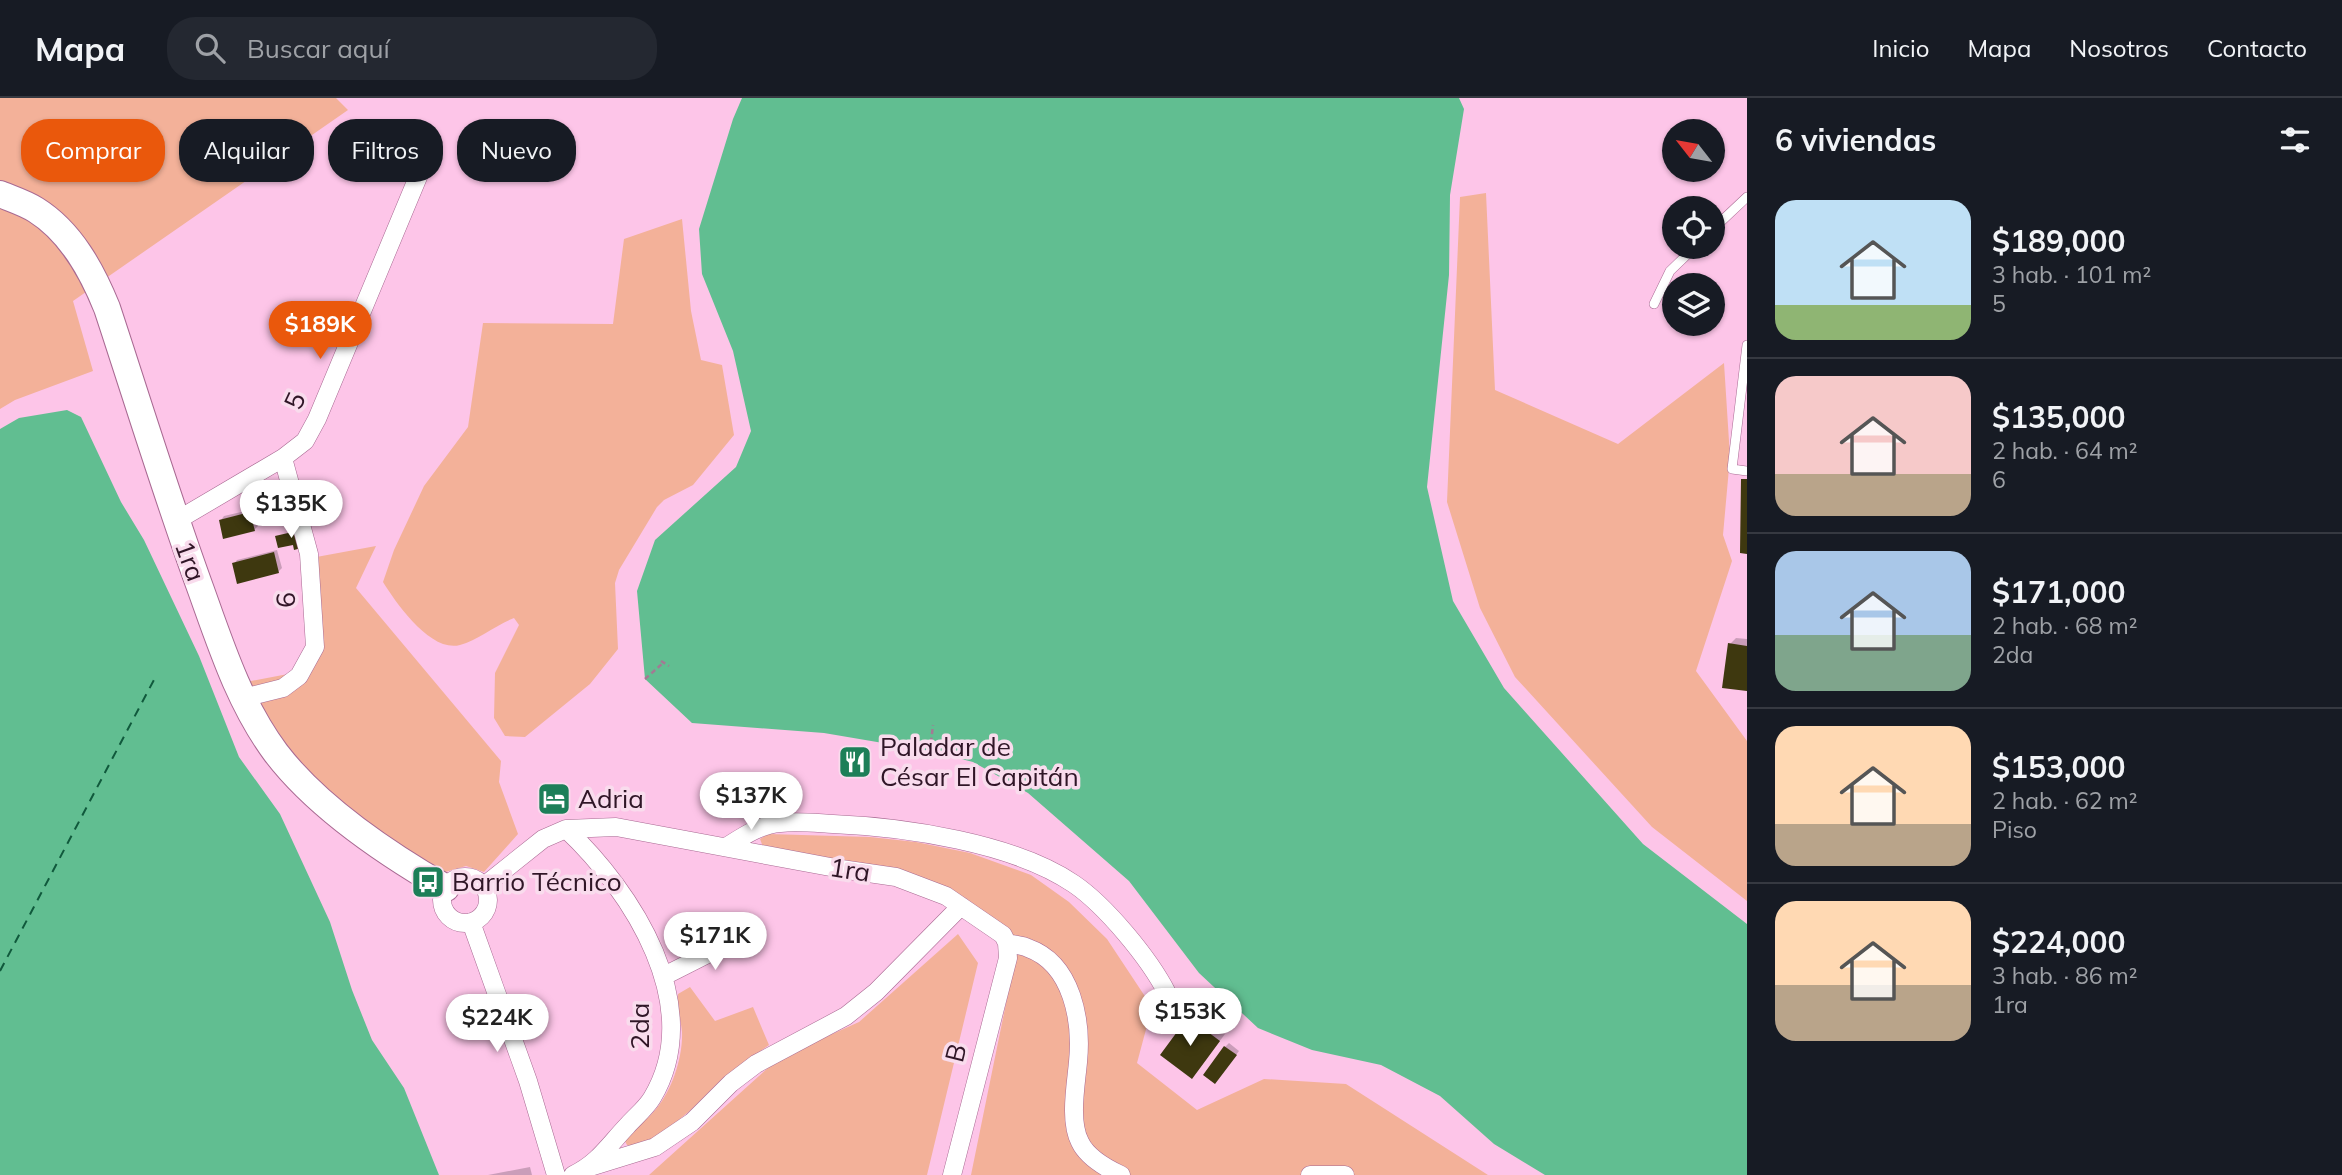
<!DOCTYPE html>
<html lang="es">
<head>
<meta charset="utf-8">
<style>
	body { margin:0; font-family:Mulish,sans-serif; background:#242831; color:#f1f3f6; height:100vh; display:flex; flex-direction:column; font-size:26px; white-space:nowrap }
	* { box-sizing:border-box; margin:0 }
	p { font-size:23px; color:#9ea1a6 }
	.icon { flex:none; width:38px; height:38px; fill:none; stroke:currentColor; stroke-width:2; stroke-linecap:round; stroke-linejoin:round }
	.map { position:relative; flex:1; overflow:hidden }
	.drawer { display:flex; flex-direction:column; background:#171b24; width:595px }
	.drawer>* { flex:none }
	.guide { position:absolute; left:21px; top:21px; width:665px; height:63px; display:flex; gap:14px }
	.needle { width:46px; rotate:301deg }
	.controls { position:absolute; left:1662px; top:21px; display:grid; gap:14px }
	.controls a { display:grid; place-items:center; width:63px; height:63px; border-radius:50%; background:#171b24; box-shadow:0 2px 5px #0004; font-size:35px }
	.price { position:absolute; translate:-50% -60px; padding:0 16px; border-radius:24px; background:#fff; color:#222; font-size:23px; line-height:46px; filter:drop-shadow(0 2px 4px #0008) }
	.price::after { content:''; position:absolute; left:50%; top:42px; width:21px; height:16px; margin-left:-10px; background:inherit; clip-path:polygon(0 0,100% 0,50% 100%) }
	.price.selected { background:#ea580c; color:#fff }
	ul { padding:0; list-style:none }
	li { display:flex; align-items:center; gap:21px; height:175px; padding:0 28px }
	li+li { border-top:2px solid #363941 }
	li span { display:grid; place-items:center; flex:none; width:196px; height:140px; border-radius:21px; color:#555 }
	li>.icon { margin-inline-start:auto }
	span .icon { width:84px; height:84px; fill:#fffc; stroke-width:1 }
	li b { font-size:30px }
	h2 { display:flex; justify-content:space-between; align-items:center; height:84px; padding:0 28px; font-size:30px }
	.chip { padding:0 24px; border-radius:28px; background:#171b24; box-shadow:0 2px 5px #0004; font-size:24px; line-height:63px }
	.chip.selected { background:#ea580c; color:#fff }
	header { display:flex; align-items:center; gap:42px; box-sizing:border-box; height:98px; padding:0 35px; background:#171b24; border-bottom:2px solid #363941 }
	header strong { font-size:33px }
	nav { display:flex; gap:38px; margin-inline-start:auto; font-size:24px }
	.search { width:490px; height:63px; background:#242831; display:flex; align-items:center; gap:18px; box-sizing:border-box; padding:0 24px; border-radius:28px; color:#9ea1a6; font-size:26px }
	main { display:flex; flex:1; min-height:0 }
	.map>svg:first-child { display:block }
	.green { fill:#f3b199 }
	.water { fill:#61be91 }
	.shadow { fill:#0003 }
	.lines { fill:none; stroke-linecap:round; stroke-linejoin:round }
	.ferry { stroke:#10593c; stroke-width:2; stroke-dasharray:9 7; stroke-linecap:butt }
	.building { fill:#3e380f }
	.lane-casing { stroke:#a86992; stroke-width:10 }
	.street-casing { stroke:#a86992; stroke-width:19 }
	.secondary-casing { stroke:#a86992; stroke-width:28 }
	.path { stroke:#a47994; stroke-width:2.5; stroke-dasharray:5 3.5; stroke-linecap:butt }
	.lane { stroke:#fff; stroke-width:9 }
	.street { stroke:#fff; stroke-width:18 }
	.secondary { stroke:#fff; stroke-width:26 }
	.labels { text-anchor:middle; stroke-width:7; stroke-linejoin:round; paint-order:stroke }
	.street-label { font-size:26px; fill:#301627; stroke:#f9dced }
	.poi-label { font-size:26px; fill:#301627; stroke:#f9dced; text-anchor:start }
</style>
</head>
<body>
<header>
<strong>Mapa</strong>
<div class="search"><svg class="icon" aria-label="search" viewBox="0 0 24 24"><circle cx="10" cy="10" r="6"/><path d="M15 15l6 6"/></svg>Buscar aquí</div>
<nav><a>Inicio</a><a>Mapa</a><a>Nosotros</a><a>Contacto</a></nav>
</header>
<main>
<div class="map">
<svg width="1747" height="1077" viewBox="0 0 1747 1077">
	<rect width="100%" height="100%" fill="#fdc5e8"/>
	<path class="green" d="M0 0H336L348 12 73 203 93 273 15 302 0 311Z
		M1486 95 1495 292 1618 346 1724 265 1730 359 1723 437 1732 463 1696 573 1747 643V803L1652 729 1515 579 1480 510 1447 404 1460 99Z
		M682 121 691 213 701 262 722 267 734 337 693 387 664 402 657 409 619 472 615 485 618 551 590 586 525 639 505 638 494 620 495 575 519 527 514 520C496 527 478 542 460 547 431 555 396 505 383 484L394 452 424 388 468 329 483 225 613 226 624 141Z
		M376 448 356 490 501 663 499 684 518 736 484 774 466 768 442 775 362 722 296 662 246 584 288 576 324 550 311 460Z
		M768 736 870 739 916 744 970 755 1031 777 1069 804 1107 841 1152 909 1137 965 1197 1012 1264 981 1346 986 1488 1077H971L1013 871 1009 832 885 769 763 749 760 741Z
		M958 836 978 865 927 1077H649L779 960 859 924Z
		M690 889 715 923 753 909 769 947C722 979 686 1025 635 1050L627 1047 624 1041C633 1030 647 1023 656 1011 672 992 683 959 682 934 681 921 676 910 678 896Z"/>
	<path class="water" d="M742 0H1459L1464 11 1450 97 1449 177 1427 389 1453 503 1504 590 1643 746 1747 826V1077H1545L1494 1046 1440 998 1381 967 1312 952 1258 930 1199 875 1129 783 1028 695 973 664 930 653 824 635 692 625 645 581 637 493 655 442 736 369 751 333 733 253 702 176 699 131 733 21Z
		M67 312 81 319 121 404 144 442 199 558 239 659 280 716 330 824 352 892 372 942 404 990 439 1077H0V331L19 320Z"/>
	<path class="shadow" d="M254 411 258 428 254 432 221 422 224 418Z
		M277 452 282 470 278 474 234 466 237 462Z
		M1736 540 1747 541V591L1730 546Z
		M1196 914 1225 936 1198 972 1190 920Z
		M1229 945 1239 953 1219 980 1225 949Z
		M530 1069 532 1077H488Z"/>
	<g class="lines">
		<path class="ferry" d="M0 873 156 578"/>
	</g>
	<path class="building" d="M1741 381H1747V456L1740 455Z
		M250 414 255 433 223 441 219 422Z
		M301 432 305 449 294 452 293 447 278 450 275 438Z
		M274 454 279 475 237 486 232 465Z
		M1728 545 1747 548V593L1722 590Z
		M1188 919 1220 943 1192 981 1160 957Z
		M1224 948 1237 957 1215 986 1203 977Z"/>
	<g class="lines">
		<defs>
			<path id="lane" d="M1713 131 1747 99
				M1654 206 1670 173 1695 149
				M1747 247 1732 371 1747 373"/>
			<path id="street" d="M176 423 283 360 305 343 317 321 423 67
				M243 600 283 590 299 578 315 549 309 456 283 360
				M566 731C632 793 707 908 652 1000 646 1010 635 1019 627 1028 608 1048 598 1065 573 1077
				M726 749C742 739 761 726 780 725 797 723 815 725 833 726 905 729 1014 745 1074 786 1106 808 1149 860 1167 895 1171 902 1173 911 1175 920
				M442 802a23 23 0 1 1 46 0a23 23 0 1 1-46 0Z
				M484 788 543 741 566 731 616 729 841 771 896 779 946 798 1003 837 1007 845 1008 860 952 1077
				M471 824 528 983 556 1077
				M1007 845C1014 847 1022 847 1028 850 1073 866 1082 924 1078 964 1076 987 1069 1023 1080 1044 1087 1059 1106 1070 1121 1077
				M664 878 749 835
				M590 1069 655 1049 692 1024 731 985 756 966 846 918 876 894 961 808
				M1310 1077H1345"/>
			<path id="secondary" d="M0 96C12 101 25 105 36 112 71 134 92 173 107 210 138 304 167 399 201 492 221 548 240 607 276 655 318 710 387 756 446 790"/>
		</defs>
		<use href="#lane" class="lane-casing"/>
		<use href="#street" class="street-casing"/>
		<use href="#secondary" class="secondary-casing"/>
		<path class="path" d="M661 563 669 568
			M645 581 663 565
			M930 653 933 627"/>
		<use href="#lane" class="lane"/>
		<use href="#street" class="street"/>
		<use href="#secondary" class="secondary"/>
	</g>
	<defs>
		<symbol id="restaurant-square" viewBox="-11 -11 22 22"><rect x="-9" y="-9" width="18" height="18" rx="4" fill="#1d7f58" stroke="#f9dced"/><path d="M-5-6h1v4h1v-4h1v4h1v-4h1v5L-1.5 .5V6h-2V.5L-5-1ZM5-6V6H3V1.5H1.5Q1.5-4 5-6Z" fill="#fff"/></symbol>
		<symbol id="hotel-square" viewBox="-11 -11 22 22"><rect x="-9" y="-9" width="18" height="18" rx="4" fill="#1d7f58" stroke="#f9dced"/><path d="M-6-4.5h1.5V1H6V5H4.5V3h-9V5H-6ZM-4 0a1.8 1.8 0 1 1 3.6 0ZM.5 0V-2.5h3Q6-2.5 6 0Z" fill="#fff"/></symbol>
		<symbol id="bus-square" viewBox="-11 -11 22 22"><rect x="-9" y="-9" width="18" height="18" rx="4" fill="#1d7f58" stroke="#f9dced"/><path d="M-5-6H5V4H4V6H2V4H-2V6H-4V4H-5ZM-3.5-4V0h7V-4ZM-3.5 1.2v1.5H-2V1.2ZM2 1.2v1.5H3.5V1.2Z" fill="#fff"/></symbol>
	</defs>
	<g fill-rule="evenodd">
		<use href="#restaurant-square" x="836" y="645" width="38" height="38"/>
		<use href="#hotel-square" x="535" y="682" width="38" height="38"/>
		<use href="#bus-square" x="409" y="765" width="38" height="38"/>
	</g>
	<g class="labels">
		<g class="street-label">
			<text transform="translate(295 303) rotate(-65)" y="9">5</text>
			<text transform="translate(190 463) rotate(70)" y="9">1ra</text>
			<text transform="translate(286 502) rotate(-94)" y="9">6</text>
			<text transform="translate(850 772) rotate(9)" y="9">1ra</text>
			<text transform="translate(640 928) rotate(-90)" y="9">2da</text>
			<text transform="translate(956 955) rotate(-76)" y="9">B</text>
		</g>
		<g class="poi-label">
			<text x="880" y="658">Paladar de<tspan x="880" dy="30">César El Capitán</tspan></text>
			<text x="578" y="710">Adria</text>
			<text x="452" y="793">Barrio Técnico</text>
		</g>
	</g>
</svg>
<div class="controls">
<a><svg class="needle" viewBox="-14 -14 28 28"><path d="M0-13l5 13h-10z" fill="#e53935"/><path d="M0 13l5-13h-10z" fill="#9ea1a6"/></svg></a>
<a><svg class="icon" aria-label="locate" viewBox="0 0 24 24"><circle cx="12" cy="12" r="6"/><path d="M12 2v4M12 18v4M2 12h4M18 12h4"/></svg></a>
<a><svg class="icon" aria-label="layers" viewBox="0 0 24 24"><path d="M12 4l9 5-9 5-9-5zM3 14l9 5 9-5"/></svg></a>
</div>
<b class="price selected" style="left:320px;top:263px">$189K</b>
<b class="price" style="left:291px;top:442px">$135K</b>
<b class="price" style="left:751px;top:734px">$137K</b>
<b class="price" style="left:715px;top:874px">$171K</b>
<b class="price" style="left:1190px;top:950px">$153K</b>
<b class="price" style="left:497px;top:956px">$224K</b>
<div class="guide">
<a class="chip selected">Comprar</a>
<a class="chip">Alquilar</a>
<a class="chip">Filtros</a>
<a class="chip">Nuevo</a>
</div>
</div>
<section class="drawer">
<h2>6 viviendas<svg class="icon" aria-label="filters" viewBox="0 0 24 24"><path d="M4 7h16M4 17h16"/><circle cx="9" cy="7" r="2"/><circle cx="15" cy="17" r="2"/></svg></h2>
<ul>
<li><span style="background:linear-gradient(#bfe0f5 75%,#8fb573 0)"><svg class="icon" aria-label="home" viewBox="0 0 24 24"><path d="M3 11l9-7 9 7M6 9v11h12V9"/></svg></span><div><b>$189,000</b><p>3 hab. · 101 m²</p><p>5</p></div></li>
<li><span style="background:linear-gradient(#f6c9c9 70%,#b9a48a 0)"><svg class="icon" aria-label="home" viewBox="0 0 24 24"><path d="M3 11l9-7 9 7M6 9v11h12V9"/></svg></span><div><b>$135,000</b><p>2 hab. · 64 m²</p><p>6</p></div></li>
<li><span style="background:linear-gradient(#a9c7e8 60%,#7fa58c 0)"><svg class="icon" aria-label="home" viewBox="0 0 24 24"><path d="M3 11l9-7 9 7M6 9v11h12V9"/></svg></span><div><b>$171,000</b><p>2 hab. · 68 m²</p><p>2da</p></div></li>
<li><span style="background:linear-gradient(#ffd9b3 70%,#b9a48a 0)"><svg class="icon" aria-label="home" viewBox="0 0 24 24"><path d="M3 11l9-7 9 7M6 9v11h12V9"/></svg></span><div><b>$153,000</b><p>2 hab. · 62 m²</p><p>Piso</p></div></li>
<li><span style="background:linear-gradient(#ffd9b3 60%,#b9a48a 0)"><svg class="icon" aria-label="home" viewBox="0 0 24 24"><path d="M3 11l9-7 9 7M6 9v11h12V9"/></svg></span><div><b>$224,000</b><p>3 hab. · 86 m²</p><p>1ra</p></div></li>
</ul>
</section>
</main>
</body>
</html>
